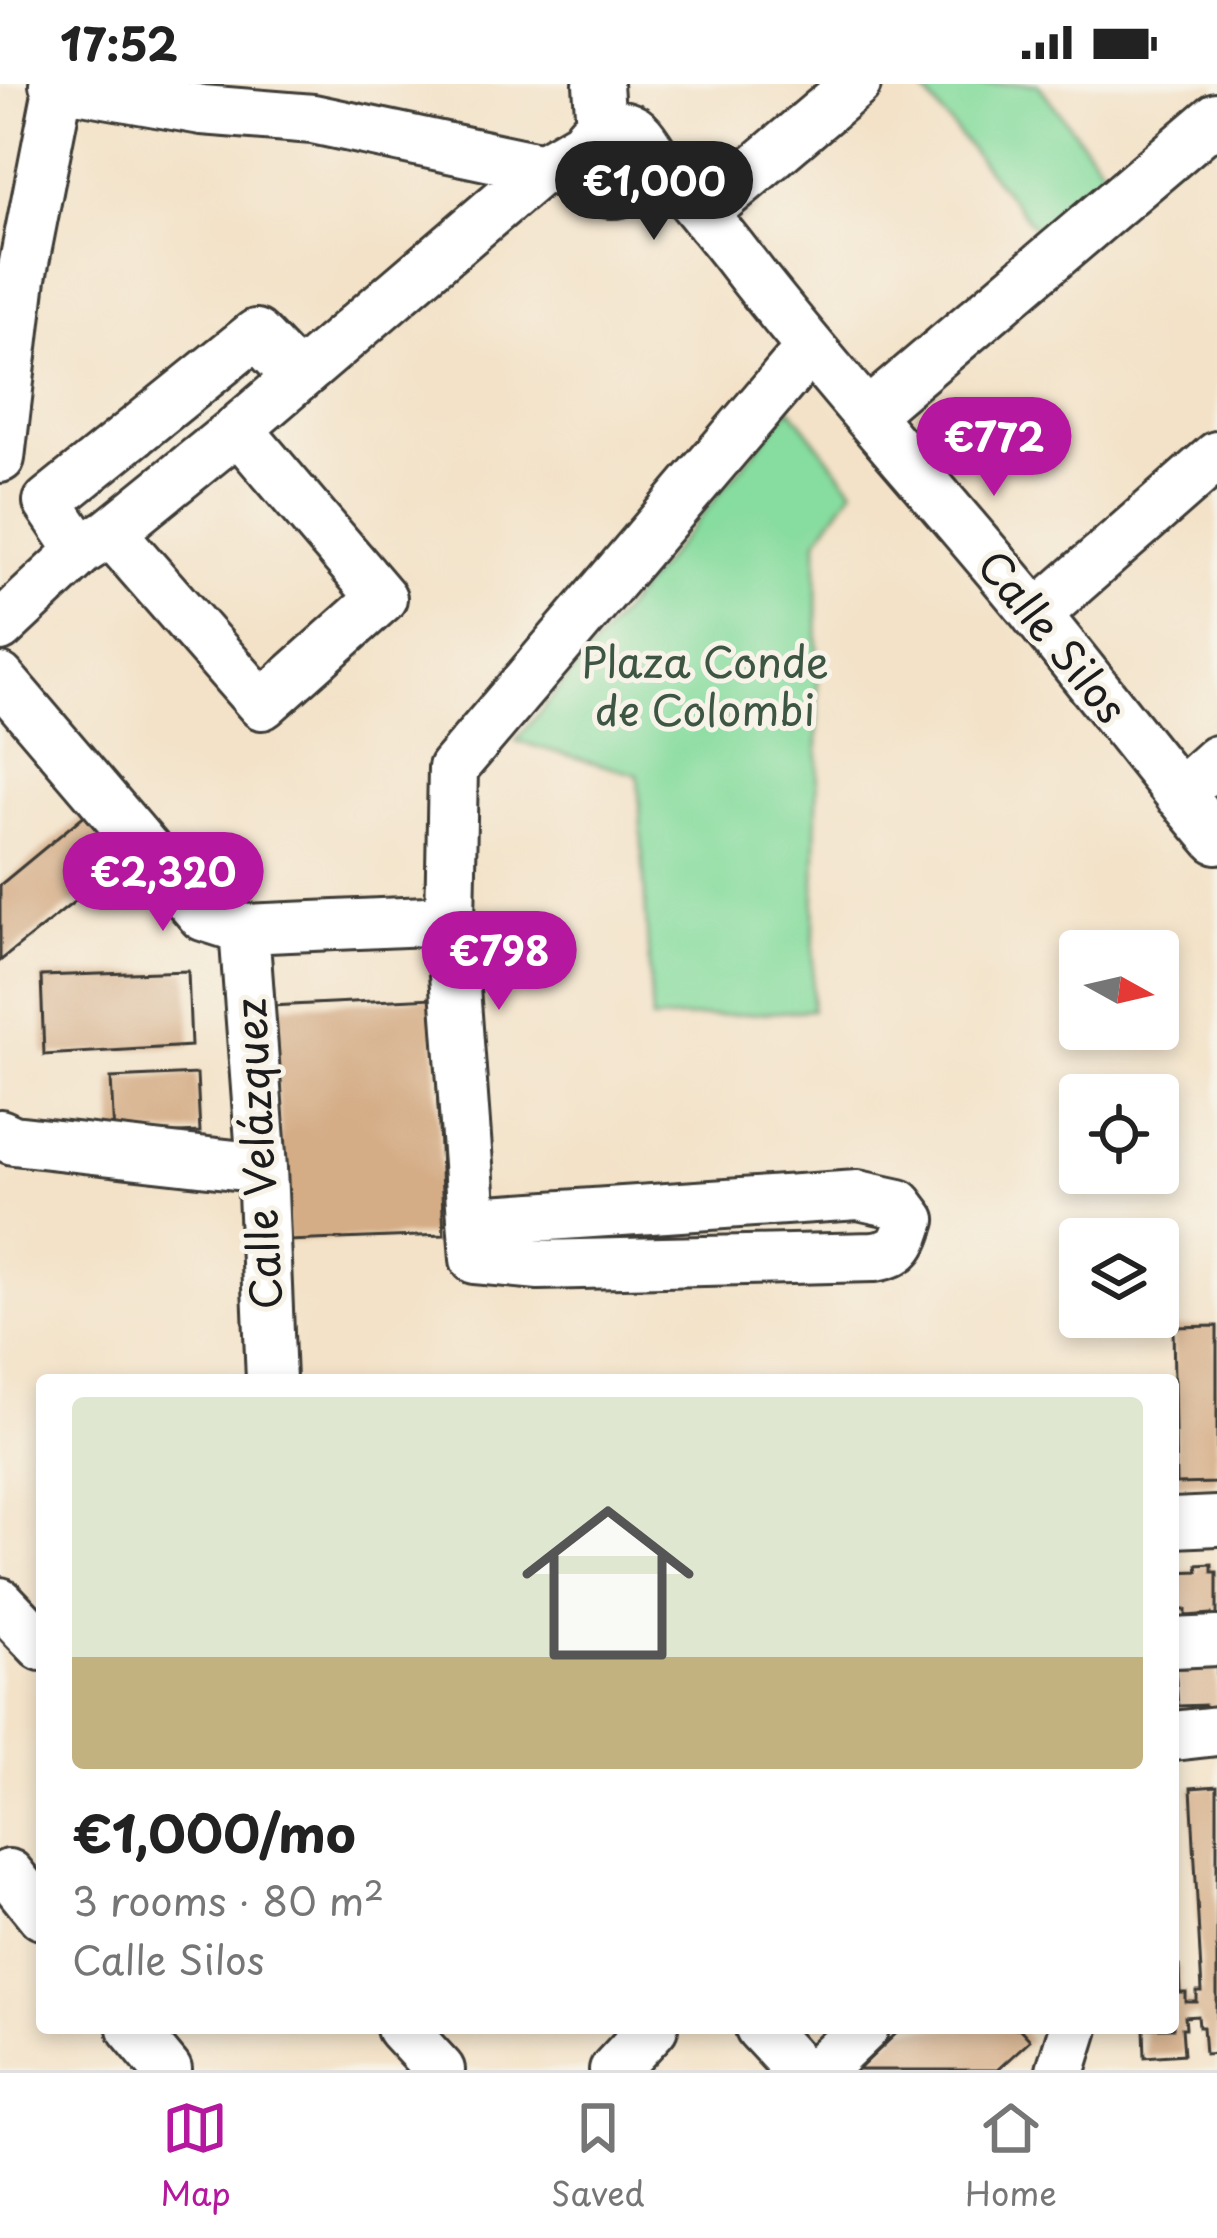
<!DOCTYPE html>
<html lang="en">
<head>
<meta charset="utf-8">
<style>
	body { margin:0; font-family:"Playpen Sans",sans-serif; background:#f6f6f6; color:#222; height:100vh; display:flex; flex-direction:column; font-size:45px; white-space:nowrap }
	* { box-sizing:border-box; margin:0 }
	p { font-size:39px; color:#767676 }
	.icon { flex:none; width:66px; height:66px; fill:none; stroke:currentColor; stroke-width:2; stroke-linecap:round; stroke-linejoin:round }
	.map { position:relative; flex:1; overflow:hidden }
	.details { position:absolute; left:36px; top:1290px; width:1143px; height:660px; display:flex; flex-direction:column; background:#fff; border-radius:12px; box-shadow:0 6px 18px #0003 }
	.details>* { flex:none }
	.needle { width:78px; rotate:98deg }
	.buttons { position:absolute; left:1059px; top:846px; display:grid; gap:24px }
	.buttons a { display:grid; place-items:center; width:120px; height:120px; border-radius:12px; background:#fff; box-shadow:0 6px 18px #0003; font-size:60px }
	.price { position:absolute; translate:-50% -102px; padding:0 27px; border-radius:42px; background:#b5179e; color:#fff; font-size:39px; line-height:78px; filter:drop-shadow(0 3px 6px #0008) }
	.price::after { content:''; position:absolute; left:50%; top:72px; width:36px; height:27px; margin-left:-18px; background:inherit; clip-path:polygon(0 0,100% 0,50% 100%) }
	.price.selected { background:#222; color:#fff }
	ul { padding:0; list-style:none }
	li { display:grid; align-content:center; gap:24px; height:636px; padding:0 36px }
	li+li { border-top:3px solid #e0e0e0 }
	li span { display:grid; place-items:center; height:372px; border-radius:12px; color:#555 }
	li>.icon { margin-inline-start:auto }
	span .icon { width:216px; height:216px; fill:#fffc; stroke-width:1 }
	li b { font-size:51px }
	.status { display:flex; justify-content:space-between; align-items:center; height:84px; padding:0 60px; background:#fff; direction:ltr }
	.status svg { height:33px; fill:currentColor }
	.tab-bar { display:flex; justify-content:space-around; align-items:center; height:168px; border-top:3px solid #e0e0e0; background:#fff; font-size:33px; color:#767676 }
	.tab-bar a { display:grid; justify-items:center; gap:6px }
	.tab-bar .selected { color:#b5179e }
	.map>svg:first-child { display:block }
	.green { fill:#87dc9f; stroke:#527c5e; stroke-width:3 }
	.building { fill:#d4ac85 }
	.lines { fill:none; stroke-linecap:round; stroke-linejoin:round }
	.minor-casing { stroke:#3c3a36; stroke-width:54 }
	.minor { stroke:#fff; stroke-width:48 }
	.labels { text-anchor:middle; stroke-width:10; stroke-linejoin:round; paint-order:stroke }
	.street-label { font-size:42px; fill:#1c1c1c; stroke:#f7f3e8 }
	.park-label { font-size:42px; fill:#3c5643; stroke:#f7f3e8 }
</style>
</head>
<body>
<div class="status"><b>17:52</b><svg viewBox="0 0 49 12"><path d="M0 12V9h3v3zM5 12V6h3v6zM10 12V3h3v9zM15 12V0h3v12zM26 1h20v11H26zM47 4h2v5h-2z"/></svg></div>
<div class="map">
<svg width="1217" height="1986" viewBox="0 0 1217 1986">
	<rect width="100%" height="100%" fill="#f7f3e8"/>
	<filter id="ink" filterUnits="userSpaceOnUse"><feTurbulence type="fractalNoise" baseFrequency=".00833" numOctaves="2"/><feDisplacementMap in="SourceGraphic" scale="24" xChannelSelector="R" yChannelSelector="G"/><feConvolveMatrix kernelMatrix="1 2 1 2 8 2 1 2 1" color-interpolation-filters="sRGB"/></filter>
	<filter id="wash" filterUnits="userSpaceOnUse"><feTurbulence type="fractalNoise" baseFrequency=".004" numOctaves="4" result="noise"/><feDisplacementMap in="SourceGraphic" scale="48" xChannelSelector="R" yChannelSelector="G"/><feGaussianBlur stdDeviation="2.7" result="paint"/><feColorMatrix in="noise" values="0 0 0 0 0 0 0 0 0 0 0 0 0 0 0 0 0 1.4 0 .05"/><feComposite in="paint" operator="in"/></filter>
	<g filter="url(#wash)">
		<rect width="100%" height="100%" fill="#f3e2c8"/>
		<path class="green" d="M918 0H1038L1105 88 1040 151Z
			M790 324 853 405 817 456 818 680 812 926 652 936 638 691 516 657Z"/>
		<g id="blocks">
			<path class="building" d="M87 729 128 775 0 877V801Z
				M188 887 191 962 44 971 41 892Z
				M433 914 444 1151 287 1157 271 922Z
				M197 990 200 1048 114 1052 111 994Z
				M1217 1242V1399L1176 1400 1173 1243Z
				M1212 1480V1488H1217V1538H1212L1211 1530 1186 1532V1526H1173V1488L1198 1487 1197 1481Z
				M1217 1576V1626L1206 1627 1205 1621 1178 1622 1175 1584H1189L1190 1577Z
				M1217 1702V1969L1205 1970 1203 1943H1199L1198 1932 1185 1933 1186 1944H1182L1184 1970 1145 1973 1144 1944H1173V1882H1179L1180 1909H1186V1918H1197V1908H1202L1191 1704Z
				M902 1944H1019L1030 1956 997 1986H858Z"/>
		</g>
	</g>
	<g filter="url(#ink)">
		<use href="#blocks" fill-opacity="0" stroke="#3c3a36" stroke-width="3"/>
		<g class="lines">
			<defs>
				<path id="minor" d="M54 0 202 26 313 35 562 88
					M598 0 601 43
					M648 66C652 113 591 126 582 82 579 71 583 58 592 49 603 38 621 38 634 46 644 53 648 65 656 74 690 113 723 153 754 194 844 308 942 416 1034 528 1096 603 1154 681 1217 755
					M704 129 856 0
					M868 330 1217 33
					M0 374 21 194 59 0
					M111 448 262 621 382 514 238 345
					M81 467 48 418 256 250 297 293
					M1036 531 1217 372
					M0 543 81 467 111 448 238 345 544 83 585 59
					M0 594 203 832 244 845 450 836
					M1179 710 1217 676
					M244 845 262 1084 271 1296
					M0 1050 13 1056 262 1084
					M474 1137 858 1111 899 1120 911 1136C903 1161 900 1169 874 1173L539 1181 475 1175 450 836 453 684 810 264
					M1173 1439 1217 1437
					M0 1518 42 1562
					M1173 1559 1217 1557
					M1173 1652 1217 1647
					M9 1790 42 1831
					M132 1944 167 1986
					M401 1944 440 1986
					M760 1944 799 1986
					M614 1986 653 1944
					M820 1986 864 1944
					M1061 1986 1074 1944"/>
			</defs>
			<use href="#minor" class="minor-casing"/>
			<use href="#minor" class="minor"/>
		</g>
	</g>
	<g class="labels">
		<g class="street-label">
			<text transform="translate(1052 553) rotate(51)" y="15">Calle Silos</text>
			<text transform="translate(259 1070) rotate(-93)" y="15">Calle Velázquez</text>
		</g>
		<g class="park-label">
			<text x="705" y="594">Plaza Conde<tspan x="705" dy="48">de Colombi</tspan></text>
		</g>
	</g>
</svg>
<div class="buttons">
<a><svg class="needle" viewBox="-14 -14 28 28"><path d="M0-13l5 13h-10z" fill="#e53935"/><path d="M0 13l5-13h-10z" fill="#767676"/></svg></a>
<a><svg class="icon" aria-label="locate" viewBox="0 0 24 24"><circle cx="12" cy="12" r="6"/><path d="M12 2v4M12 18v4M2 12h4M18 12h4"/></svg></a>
<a><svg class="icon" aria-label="layers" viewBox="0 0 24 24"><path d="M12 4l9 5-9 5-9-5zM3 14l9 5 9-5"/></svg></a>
</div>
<b class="price selected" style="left:654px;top:159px">€1,000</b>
<b class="price" style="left:994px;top:415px">€772</b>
<b class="price" style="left:163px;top:850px">€2,320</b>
<b class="price" style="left:499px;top:929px">€798</b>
<section class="details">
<ul>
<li><span style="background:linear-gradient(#dfe7d0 70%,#c2b280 0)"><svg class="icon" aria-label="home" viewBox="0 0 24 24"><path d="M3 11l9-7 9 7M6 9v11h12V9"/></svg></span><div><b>€1,000/mo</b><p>3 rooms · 80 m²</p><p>Calle Silos</p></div></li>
</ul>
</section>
</div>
<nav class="tab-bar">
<a class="selected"><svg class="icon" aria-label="map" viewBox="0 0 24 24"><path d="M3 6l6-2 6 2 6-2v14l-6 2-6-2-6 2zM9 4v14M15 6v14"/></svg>Map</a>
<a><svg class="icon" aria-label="saved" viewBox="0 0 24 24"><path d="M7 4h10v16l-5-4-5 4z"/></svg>Saved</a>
<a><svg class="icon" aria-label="home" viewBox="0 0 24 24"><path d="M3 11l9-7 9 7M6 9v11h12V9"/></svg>Home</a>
</nav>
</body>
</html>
